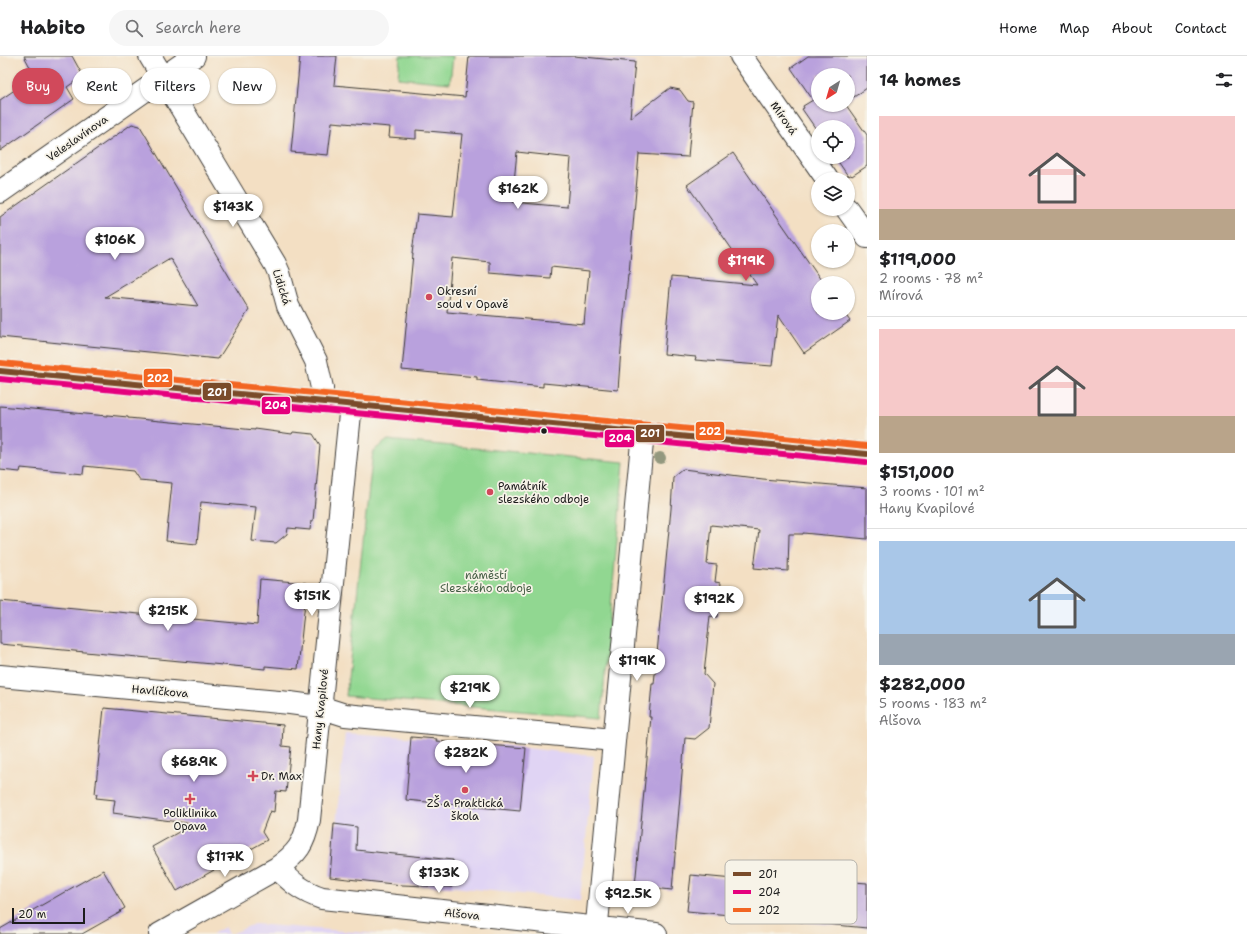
<!DOCTYPE html>
<html lang="en">
<head>
<meta charset="utf-8">
<style>
	body { margin:0; font-family:"Shantell Sans",sans-serif; background:#f6f6f6; color:#202124; height:100vh; display:flex; flex-direction:column; font-size:15px; white-space:nowrap }
	* { box-sizing:border-box; margin:0 }
	p { font-size:13px; color:#757577 }
	.icon { flex:none; width:22px; height:22px; fill:none; stroke:currentColor; stroke-width:2; stroke-linecap:round; stroke-linejoin:round }
	.map { position:relative; flex:1; overflow:hidden }
	.side { display:flex; flex-direction:column; background:#fff; width:380px }
	.side>* { flex:none }
	.guide { position:absolute; left:12px; top:12px; width:380px; height:36px; display:flex; gap:8px }
	.needle { width:26px; rotate:217deg }
	.buttons { position:absolute; left:811px; top:12px; display:grid; gap:8px }
	.buttons a { display:grid; place-items:center; width:44px; height:44px; border-radius:50%; background:#fff; box-shadow:0 1px 3px #0004; font-size:20px }
	.scale { position:absolute; left:12px; bottom:10px; width:73px; box-sizing:border-box; padding-left:4px; border:2px solid #1c1c1c; border-top:0; font-size:11px; line-height:14px; white-space:nowrap; color:#1c1c1c; -webkit-text-stroke:3px #f7f3e8; paint-order:stroke }
	.price { position:absolute; translate:-50% -34px; padding:0 9px; border-radius:14px; background:#fff; color:#222; font-size:13px; line-height:26px; filter:drop-shadow(0 1px 2px #0008) }
	.price::after { content:''; position:absolute; left:50%; top:24px; width:12px; height:9px; margin-left:-6px; background:inherit; clip-path:polygon(0 0,100% 0,50% 100%) }
	.price.on { background:#d1495b; color:#fff }
	ul { padding:0; list-style:none }
	li { display:grid; align-content:center; gap:8px; height:212px; padding:0 12px }
	li+li { border-top:1px solid #e0e0e0 }
	li span { display:grid; place-items:center; height:124px; border-radius:0px; color:#555 }
	li>.icon { margin-inline-start:auto }
	span .icon { width:72px; height:72px; fill:#fffc; stroke-width:1 }
	li b { font-size:17px }
	h2 { display:flex; justify-content:space-between; align-items:center; height:48px; padding:0 12px; font-size:17px }
	.tag { padding:0 14px; border-radius:18px; background:#fff; box-shadow:0 1px 3px #0004; font-size:14px; line-height:36px }
	.tag.on { background:#d1495b; color:#fff }
	header { display:flex; align-items:center; gap:24px; box-sizing:border-box; height:56px; padding:0 20px; background:#fff; border-bottom:1px solid #e0e0e0 }
	header strong { font-size:19px }
	nav { display:flex; gap:22px; margin-inline-start:auto; font-size:14px }
	.search { width:280px; height:36px; background:#f6f6f6; display:flex; align-items:center; gap:10px; box-sizing:border-box; padding:0 14px; border-radius:22px; color:#757577; font-size:15px }
	main { display:flex; flex:1; min-height:0 }
	.map>svg:first-child { display:block }
	.built { fill:#e0d4f4 }
	.green { fill:#91d791; stroke:#567a56 }
	.building { fill:#b9a1dd; fill-rule:evenodd }
	.lines { fill:none; stroke-linecap:round; stroke-linejoin:round }
	.minor-casing { stroke:#3c3935; stroke-width:24 }
	.tertiary-casing { stroke:#3c3935; stroke-width:24 }
	.primary-casing { stroke:#3c3935; stroke-width:24 }
	.minor { stroke:#fff; stroke-width:22 }
	.tertiary { stroke:#fff; stroke-width:22 }
	.primary { stroke:#fff; stroke-width:22 }
	.bus-1-casing { stroke:#f7f3e8; stroke-width:9 }
	.bus-2-casing { stroke:#f7f3e8; stroke-width:9 }
	.bus-3-casing { stroke:#f7f3e8; stroke-width:9 }
	.bus-1 { stroke:#7a4b2a; stroke-width:6 }
	.bus-2 { stroke:#e5007d; stroke-width:6 }
	.bus-3 { stroke:#f26522; stroke-width:6 }
	.tree { fill:#93987e }
	.poi-dot { fill:#d1495b; stroke:#f7f3e8; stroke-width:1.5 }
	.bus-dot { fill:#1c1c1c; stroke:#f7f3e8; stroke-width:1.5 }
	.labels { text-anchor:middle; stroke-width:3.5; stroke-linejoin:round; paint-order:stroke }
	.street-label { font-size:11px; fill:#1c1c1c; stroke:#f7f3e8 }
	.poi-label { font-size:11px; fill:#1c1c1c; stroke:#f7f3e8; text-anchor:start }
	.park-label { font-size:11px; fill:#455d45; stroke:#f7f3e8 }
	.key { fill:#f7f3e8; stroke:#b5b2ab; stroke-width:1 }
	.key-label { font-size:11px; fill:#1c1c1c }
	.line-badge { stroke:#f7f3e8; stroke-width:1.5 }
	.badge-label { font-size:11px; text-anchor:middle; font-weight:bold; fill:#fff }
</style>
</head>
<body>
<header>
<strong>Habito</strong>
<div class="search"><svg class="icon" aria-label="search" viewBox="0 0 24 24"><circle cx="10" cy="10" r="6"/><path d="M15 15l6 6"/></svg>Search here</div>
<nav><a>Home</a><a>Map</a><a>About</a><a>Contact</a></nav>
</header>
<main>
<div class="map">
<svg width="867" height="878" viewBox="0 0 867 878">
	<rect width="100%" height="100%" fill="#f7f3e8"/>
	<filter id="ink" filterUnits="userSpaceOnUse"><feTurbulence type="fractalNoise" baseFrequency=".025" numOctaves="2"/><feDisplacementMap in="SourceGraphic" scale="8" xChannelSelector="R" yChannelSelector="G"/><feConvolveMatrix kernelMatrix="1 2 1 2 8 2 1 2 1" color-interpolation-filters="sRGB"/></filter>
	<filter id="wash" filterUnits="userSpaceOnUse"><feTurbulence type="fractalNoise" baseFrequency=".012" numOctaves="4" result="noise"/><feDisplacementMap in="SourceGraphic" scale="16" xChannelSelector="R" yChannelSelector="G"/><feGaussianBlur stdDeviation="0.9" result="paint"/><feColorMatrix in="noise" values="0 0 0 0 0 0 0 0 0 0 0 0 0 0 0 0 0 1.4 0 .05"/><feComposite in="paint" operator="in"/></filter>
	<g filter="url(#wash)">
		<rect width="100%" height="100%" fill="#f3dfc3"/>
		<path class="built" d="M345 677 438 683V685L463 687V686L501 691V689L594 700 580 844 453 831 403 828 331 821Z
			M254 868 382 878H231Z
			M225 871 229 878H212Z"/>
		<path class="green" d="M400 0H453L450 27 398 22Z
			M388 384 624 406 601 662 346 640 373 395Z"/>
		<g id="blocks">
			<path class="building" d="M24 0H72L83 20 67 31 74 43 0 95V44L35 20Z
				M300 0H337L334 29 465 41 469 0H574L635 6 630 62 670 32 680 34 688 45 693 46 688 101 639 98 629 218H628L621 293 618 334 543 327V331L477 324V321L402 314 413 198H412L417 158 453 161 462 78 416 74V83L389 81 390 71 332 66 328 99 291 96ZM517 96 571 102 567 151 512 146ZM452 202 490 206V217L550 222 551 211 589 215 584 268 447 256Z
				M808 0H867V32L848 45V19H818V49H846L867 79V110L852 120 851 119 848 120 835 101H848V71H818V76L802 53 804 52 803 50 813 44 791 12Z
				M132 68 140 70 249 254 218 303 0 281V161ZM170 202 198 250 105 241Z
				M733 97 823 227H818V257H844L850 265 804 297 778 259 772 310 695 304 696 301 664 298 671 221 757 229 687 129Z
				M0 350 107 360V359L128 361V362L214 370 255 374V373L292 378 293 376 313 378 320 389 313 465H311L310 474 288 472 287 478 276 487 252 485 256 451 201 446 197 488 166 485 172 427 139 424 133 415 84 410 83 418 21 412 20 416 0 414Z
				M683 413 763 423 867 432V483L803 477V478H789L788 515 754 512 759 474 711 469 707 508 717 509 715 526 721 527 717 561 710 560 704 618 713 628 709 672 695 683 685 682 672 834 635 830 651 661H649L652 628H654L671 453 673 421Z
				M260 523 307 527 298 613 265 610V613L0 588V545L257 569Z
				M104 652 283 669 282 690 291 691 286 736 276 735 274 756 270 755 262 776 267 784 177 835 152 791 193 768 113 757 115 744 96 742 97 738H95Z
				M411 681 437 683 436 685 526 692 520 755 406 744Z
				M334 768 357 771 356 794 453 804 452 831 402 829 330 821Z
				M103 814 125 852 120 855 121 856 82 878H0V873Z
				M818 817 844 819 847 823 854 826 867 827V872L687 855 691 819 817 831Z"/>
		</g>
	</g>
	<g filter="url(#ink)">
		<use href="#blocks" fill-opacity="0" stroke="#3c3935" stroke-width="1"/>
		<g class="lines">
			<defs>
				<path id="minor" d="M0 136 194 0
					M0 620 290 647 320 651 345 659 614 684
					M277 812C293 827 301 835 322 842L656 878
					M160 878 277 812C298 797 304 788 309 764L351 348
					M596 878 643 376"/>
				<path id="tertiary" d="M150 0 275 208 279 217 288 250 316 305 322 332V346
					M741 0 827 123
					M847 153 867 181"/>
				<path id="primary" d="M0 315 867 398"/>
			</defs>
			<use href="#minor" class="minor-casing"/>
			<use href="#tertiary" class="tertiary-casing"/>
			<use href="#primary" class="primary-casing"/>
			<use href="#minor" class="minor"/>
			<use href="#tertiary" class="tertiary"/>
			<use href="#primary" class="primary"/>
			<defs>
				<path id="bus-1" d="M0 315 867 398"/>
				<path id="bus-2" d="M0 323 866 406"/>
				<path id="bus-3" d="M1 307 867 390"/>
			</defs>
			<use href="#bus-1" class="bus-1-casing"/>
			<use href="#bus-2" class="bus-2-casing"/>
			<use href="#bus-3" class="bus-3-casing"/>
			<use href="#bus-1" class="bus-1"/>
			<use href="#bus-2" class="bus-2"/>
			<use href="#bus-3" class="bus-3"/>
		</g>
		<circle class="tree" cx="660" cy="402" r="6"/>
	</g>
	<g class="poi-dot">
		<circle cx="429" cy="241" r="4"/>
		<circle cx="490" cy="436" r="4"/>
		<path d="M251 714h4v4h4v4h-4v4h-4v-4h-4v-4h4z"/>
		<circle cx="465" cy="734" r="4"/>
		<path d="M188 737h4v4h4v4h-4v4h-4v-4h-4v-4h4z"/>
	</g>
	<circle class="bus-dot" cx="544" cy="375" r="3.5"/>
	<g class="labels">
		<g class="street-label">
			<text transform="translate(784 62) rotate(55)" y="4">Mírová</text>
			<text transform="translate(77 82) rotate(-35)" y="4">Veleslavínova</text>
			<text transform="translate(282 231) rotate(72)" y="4">Lidická</text>
			<text transform="translate(160 635) rotate(5)" y="4">Havlíčkova</text>
			<text transform="translate(320 653) rotate(-84)" y="4">Hany Kvapilové</text>
			<text transform="translate(462 858) rotate(6)" y="4">Alšova</text>
		</g>
		<g class="poi-label">
			<text x="437" y="239">Okresní<tspan x="437" dy="13">soud v Opavě</tspan></text>
			<text x="498" y="434">Památník<tspan x="498" dy="13">slezského odboje</tspan></text>
			<text x="261" y="724">Dr. Max</text>
			<text x="465" y="751" text-anchor="middle">ZŠ a Praktická<tspan x="465" dy="13">škola</tspan></text>
			<text x="190" y="761" text-anchor="middle">Poliklinika<tspan x="190" dy="13">Opava</tspan></text>
		</g>
		<g class="park-label">
			<text x="486" y="523">náměstí<tspan x="486" dy="13">Slezského odboje</tspan></text>
		</g>
	</g>
	<rect x="725" y="804" width="132" height="64" rx="6" class="key"/>
	<rect x="733" y="816" width="18" height="4" fill="#7a4b2a"/>
	<rect x="733" y="834" width="18" height="4" fill="#e5007d"/>
	<rect x="733" y="852" width="18" height="4" fill="#f26522"/>
	<g class="key-label">
		<text x="758" y="822">201</text>
		<text x="758" y="840">204</text>
		<text x="758" y="858">202</text>
	</g>
	<g class="line-badge">
		<rect x="143" y="312" width="30" height="20" rx="4" fill="#f26522"/>
		<rect x="202" y="326" width="30" height="19" rx="4" fill="#7a4b2a"/>
		<rect x="261" y="340" width="30" height="19" rx="4" fill="#e5007d"/>
		<rect x="695" y="365" width="30" height="20" rx="4" fill="#f26522"/>
		<rect x="635" y="368" width="30" height="19" rx="4" fill="#7a4b2a"/>
		<rect x="604" y="373" width="31" height="19" rx="4" fill="#e5007d"/>
	</g>
	<g class="badge-label">
		<text x="158" y="326">202</text>
		<text x="217" y="340">201</text>
		<text x="276" y="353">204</text>
		<text x="710" y="379">202</text>
		<text x="650" y="381">201</text>
		<text x="620" y="386">204</text>
	</g>
</svg>
<div class="buttons">
<a><svg class="needle" viewBox="-14 -14 28 28"><path d="M0-13l5 13h-10z" fill="#e53935"/><path d="M0 13l5-13h-10z" fill="#757577"/></svg></a>
<a><svg class="icon" aria-label="locate" viewBox="0 0 24 24"><circle cx="12" cy="12" r="6"/><path d="M12 2v4M12 18v4M2 12h4M18 12h4"/></svg></a>
<a><svg class="icon" aria-label="layers" viewBox="0 0 24 24"><path d="M12 4l9 5-9 5-9-5zM3 14l9 5 9-5"/></svg></a>
<a>+</a>
<a>−</a>
</div>
<div class="scale">20 m</div>
<b class="price" style="left:518px;top:154px">$162K</b>
<b class="price" style="left:233px;top:172px">$143K</b>
<b class="price" style="left:115px;top:205px">$106K</b>
<b class="price on" style="left:746px;top:226px">$119K</b>
<b class="price" style="left:312px;top:561px">$151K</b>
<b class="price" style="left:714px;top:564px">$192K</b>
<b class="price" style="left:168px;top:576px">$215K</b>
<b class="price" style="left:637px;top:626px">$119K</b>
<b class="price" style="left:470px;top:653px">$219K</b>
<b class="price" style="left:466px;top:718px">$282K</b>
<b class="price" style="left:194px;top:727px">$68.9K</b>
<b class="price" style="left:225px;top:822px">$117K</b>
<b class="price" style="left:439px;top:838px">$133K</b>
<b class="price" style="left:628px;top:859px">$92.5K</b>
<div class="guide">
<a class="tag on">Buy</a>
<a class="tag">Rent</a>
<a class="tag">Filters</a>
<a class="tag">New</a>
</div>
</div>
<section class="side">
<h2>14 homes<svg class="icon" aria-label="filters" viewBox="0 0 24 24"><path d="M4 7h16M4 17h16"/><circle cx="9" cy="7" r="2"/><circle cx="15" cy="17" r="2"/></svg></h2>
<ul>
<li><span style="background:linear-gradient(#f6c9c9 75%,#b9a48a 0)"><svg class="icon" aria-label="home" viewBox="0 0 24 24"><path d="M3 11l9-7 9 7M6 9v11h12V9"/></svg></span><div><b>$119,000</b><p>2 rooms · 78 m²</p><p>Mírová</p></div></li>
<li><span style="background:linear-gradient(#f6c9c9 70%,#b9a48a 0)"><svg class="icon" aria-label="home" viewBox="0 0 24 24"><path d="M3 11l9-7 9 7M6 9v11h12V9"/></svg></span><div><b>$151,000</b><p>3 rooms · 101 m²</p><p>Hany Kvapilové</p></div></li>
<li><span style="background:linear-gradient(#a9c7e8 75%,#9aa5b1 0)"><svg class="icon" aria-label="home" viewBox="0 0 24 24"><path d="M3 11l9-7 9 7M6 9v11h12V9"/></svg></span><div><b>$282,000</b><p>5 rooms · 183 m²</p><p>Alšova</p></div></li>
</ul>
</section>
</main>
</body>
</html>
